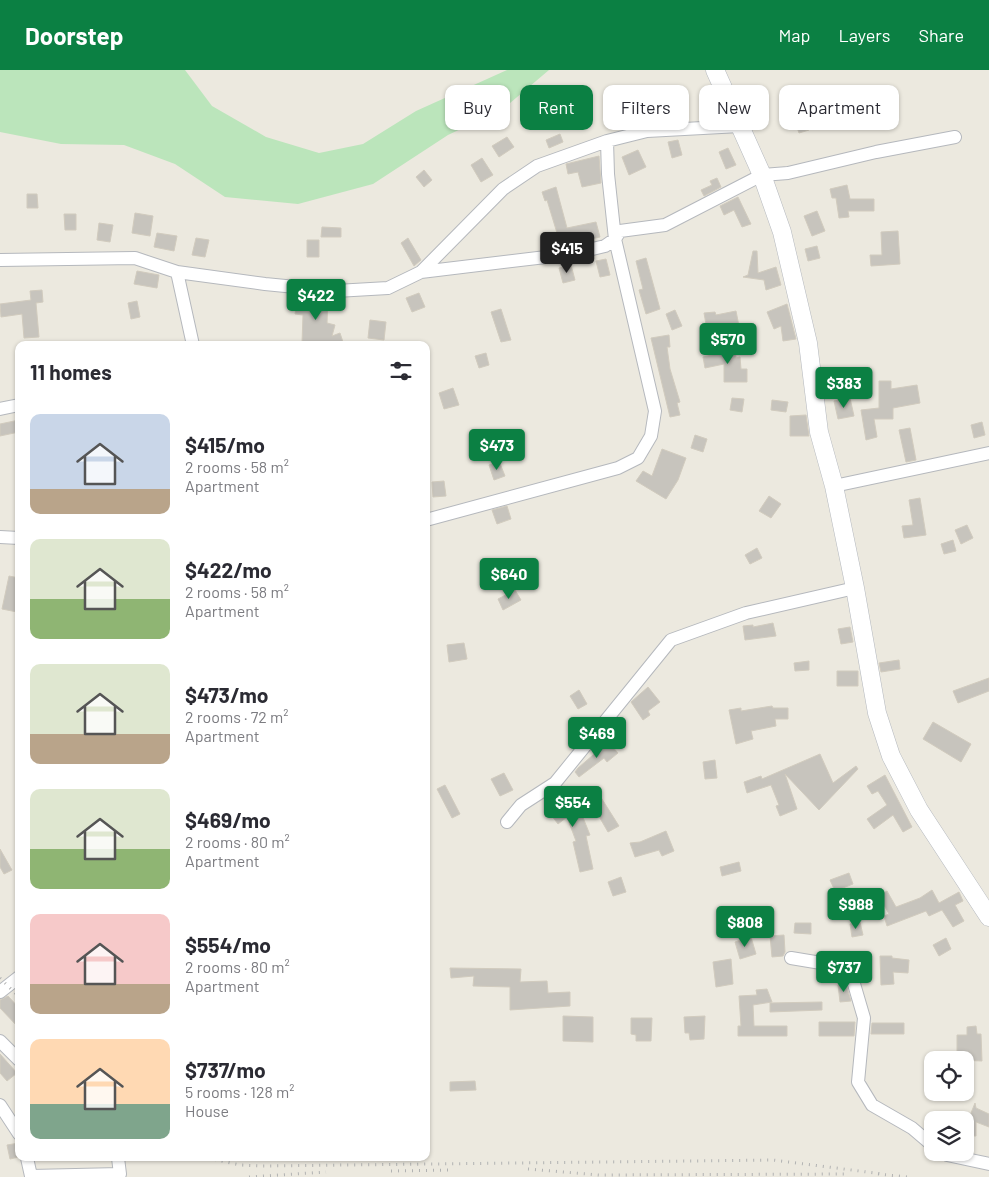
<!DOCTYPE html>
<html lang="en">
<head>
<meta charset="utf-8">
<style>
	body { margin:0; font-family:Barlow,sans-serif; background:#f2f2f3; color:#2b2b33; height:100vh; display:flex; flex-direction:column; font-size:19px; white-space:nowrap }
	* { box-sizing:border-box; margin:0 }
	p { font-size:16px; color:#7c7c81 }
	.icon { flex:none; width:28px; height:28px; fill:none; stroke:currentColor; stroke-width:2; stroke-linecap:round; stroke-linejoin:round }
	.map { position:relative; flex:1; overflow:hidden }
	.panel { position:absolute; left:15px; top:271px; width:415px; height:820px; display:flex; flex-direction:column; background:#fff; border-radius:10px; box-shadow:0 1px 4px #0004 }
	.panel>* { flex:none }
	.banner { position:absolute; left:445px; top:15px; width:469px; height:45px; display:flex; gap:10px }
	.fabs { position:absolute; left:924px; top:981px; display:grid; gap:10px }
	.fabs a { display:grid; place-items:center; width:50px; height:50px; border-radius:10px; background:#fff; box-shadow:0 1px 4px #0004; font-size:25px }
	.price { position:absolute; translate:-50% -42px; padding:0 11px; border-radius:5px; background:#0b8043; color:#fff; font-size:16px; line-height:32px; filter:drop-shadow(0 1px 2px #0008) }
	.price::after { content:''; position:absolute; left:50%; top:30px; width:15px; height:11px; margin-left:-8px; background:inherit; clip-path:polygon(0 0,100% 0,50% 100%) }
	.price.selected { background:#222; color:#fff }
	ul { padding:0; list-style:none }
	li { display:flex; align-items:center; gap:15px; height:125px; padding:0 15px }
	li span { display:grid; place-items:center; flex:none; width:140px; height:100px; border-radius:10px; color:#555 }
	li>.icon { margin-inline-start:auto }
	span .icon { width:60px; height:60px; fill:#fffc; stroke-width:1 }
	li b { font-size:21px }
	h2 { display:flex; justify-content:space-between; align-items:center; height:60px; padding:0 15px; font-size:21px }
	.chip { padding:0 18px; border-radius:10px; background:#fff; box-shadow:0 1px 4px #0004; font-size:18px; line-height:45px }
	.chip.selected { background:#0b8043; color:#fff }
	header { display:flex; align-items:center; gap:30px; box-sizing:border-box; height:70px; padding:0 25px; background:#0b8043; color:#fff }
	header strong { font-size:24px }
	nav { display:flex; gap:28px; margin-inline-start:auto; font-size:18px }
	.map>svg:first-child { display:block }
	.green { fill:#bbe5bb }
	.building { fill:#c7c4bd; stroke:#d1cbbe }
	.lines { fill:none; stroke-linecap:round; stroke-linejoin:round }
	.minor-casing { stroke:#b5b8bd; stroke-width:14 }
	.secondary-casing { stroke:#b5b9bf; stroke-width:19 }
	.minor { stroke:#fff; stroke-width:12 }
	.secondary { stroke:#fff; stroke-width:18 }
	.rail { stroke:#b1b2b2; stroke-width:3; stroke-dasharray:1 6; stroke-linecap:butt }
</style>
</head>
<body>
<header>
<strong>Doorstep</strong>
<nav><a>Map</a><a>Layers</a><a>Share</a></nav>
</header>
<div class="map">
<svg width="989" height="1107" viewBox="0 0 989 1107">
	<rect width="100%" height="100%" fill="#ece9df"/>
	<path class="green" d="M0 0H185L212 36 266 67 319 83 363 74 416 41 507 0H549L503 39 448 65 373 114 298 134 225 127 175 94 124 75 61 74 0 62Z"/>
	<path class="building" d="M793 25 809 60 799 63 793 46 792 47 786 34 789 33 787 28Z
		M580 37 587 49 578 54 571 43Z
		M560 64 563 72 549 78 546 70Z
		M507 67 514 77 499 87 492 76Z
		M678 70 682 85 672 88 668 72Z
		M728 78 736 95 726 99 719 82Z
		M638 80 646 97 629 105 622 87Z
		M599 86 601 113 582 117 578 102 568 104 566 94Z
		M482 88 493 105 481 112 471 95Z
		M424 100 432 110 424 117 416 107Z
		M717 108 721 117 704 126 701 120 712 115 710 111Z
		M847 115 850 129H874V141H848L849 147 839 148 836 128H832L830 119Z
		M556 117 567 158 596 152 600 167 549 178 547 165 557 163 547 130 545 131 542 122Z
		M27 124H37L38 138H27Z
		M738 127 751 154 742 157 734 140 724 145 720 136Z
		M817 141 825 161 812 166 804 146Z
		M135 143 153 146 150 166 132 163Z
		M64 144H76V160H65Z
		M99 153 113 155 110 172 97 170Z
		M322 157 341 158V167H321Z
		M898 161 900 194 871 196 870 185H882L881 162Z
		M157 163 177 166 174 181 154 177Z
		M196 168 209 170 205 187 192 185Z
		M408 168 421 190 414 196 401 173Z
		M307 170H319V187H307Z
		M817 176 820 188 808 191 805 179Z
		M753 181H757L758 203 776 197 781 215 766 220 764 210 743 207 748 205Z
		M646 188 660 239 646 244 639 220 643 219 636 191Z
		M606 189 610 205 600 207 596 191Z
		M571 195 575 210 563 213 559 198Z
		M137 201 159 205 157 218 134 214Z
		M42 220 43 232 36 233 39 267 24 268 22 244 1 247 0 234 31 230 30 221Z
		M419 223 425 237 412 242 406 228Z
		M298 225 328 228 327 253 335 255 332 266 340 263 344 275 302 273 303 245 295 244Z
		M137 231 140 247 131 249 128 233Z
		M787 234 796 269 783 271 781 256 774 259 767 242Z
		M501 239 511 270 501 272 491 242Z
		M675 240 682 256 672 260 666 244Z
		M736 241 739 256 707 260 704 243 715 242 716 245Z
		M370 250 386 252 384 270 368 268Z
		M669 265 670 277H667L670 299 680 332 677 333 680 345 670 347 651 268Z
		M735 277 736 288 740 287 741 299H747V312H724V294L705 298 703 287 721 283V278Z
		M486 283 489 295 479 298 475 286Z
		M879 311H891V319L917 315 920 333 893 338V349H874L877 367 866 370 861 340 879 338Z
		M453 318 459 335 444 339 439 323Z
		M732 328 744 329 742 342 730 340Z
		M850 328 854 346 838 349 834 331Z
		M772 330 788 332 786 342 771 340Z
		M806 345 809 366H790V346Z
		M19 350V362L0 366V354Z
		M982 352 985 365 974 368 971 355Z
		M910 358 916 390 906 392 899 360Z
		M695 365 707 369 703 382 691 378Z
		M662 379 686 388 678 410 666 429 636 411 643 401 652 406Z
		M499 391 505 406 494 410 489 395Z
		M444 411 446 426 433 427 432 412Z
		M769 426 781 434 771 448 759 441Z
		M920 428 926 465 904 468 902 456 913 455 909 430Z
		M507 436 511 449 497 454 492 440Z
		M967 455 973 468 961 474 955 460Z
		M953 470 956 481 944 484 941 474Z
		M757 478 762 488 750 494 745 485Z
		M9 506 19 508 17 542 2 539Z
		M515 520 521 530 503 540 498 529Z
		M773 553 776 566 745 570 743 556 753 555V557Z
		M850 557 853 572 841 574 838 559Z
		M464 573 467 589 449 592 447 575Z
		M899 590 900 599 881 602 879 593Z
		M809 591V600L795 601 794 593Z
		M837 601H858V616H837Z
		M989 608V621L958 633 953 621Z
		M648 617 660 632 648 641 650 645 643 650 631 632Z
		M579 620 587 634 578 639 570 626Z
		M772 636 773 638H788V649H775L776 656 751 661 753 669 736 674 729 640 741 638V641Z
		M933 652 971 674 961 692 923 669Z
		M608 672 618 683 607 692 604 688 579 707 575 702 578 698Z
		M820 684 833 713 856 696 858 699 819 740 785 704 797 739 780 746 776 736 779 735 771 715 747 723 744 712 761 706 762 709Z
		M715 690 717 708 705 709 703 692Z
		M504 703 513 720 500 726 491 709Z
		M885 705 912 757 903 762 893 745 874 759 867 749 887 735 878 721 872 724 867 716Z
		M445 715 460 744 452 748 437 719Z
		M595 718 619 756 608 762 586 724Z
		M564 723 572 732 576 730 590 765 586 766 593 799 580 802 573 772 576 771 567 747 558 754 545 737Z
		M666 761 674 781 662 786 659 780 635 787 630 773 640 772Z
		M0 779 12 800 4 804 0 797Z
		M739 792 741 801 722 806 720 797Z
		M849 803 853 814 835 821 830 810Z
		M621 807 626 822 613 826 608 812Z
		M932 820 939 833 959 822 963 831 955 835 964 851 953 857 942 840 929 846 926 841 887 856 884 846 889 844 879 826 887 821 896 837 920 828Z
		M860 852 863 865 852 867 850 854Z
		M795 853H811V864L794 863Z
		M784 865 785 882 783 886 772 887 770 866Z
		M751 867 756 884 740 889 735 872Z
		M946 868 951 879 939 886 933 875Z
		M880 886H892V888L909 890 908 903 893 902 894 914 881 915Z
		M731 889 733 914 716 917 713 892Z
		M450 898 521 899 520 912 547 911 548 923 570 922V936L510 940V917L473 916 474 906 451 908Z
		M846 914 851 931 840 932 838 915Z
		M767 919 772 932 753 935 754 956H787V966H738V956H741L739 926 757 925 756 920Z
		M8 926 19 938V958L0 938V930Z
		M822 932V940L770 942V933Z
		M563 946 593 947V972L563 971Z
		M705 946 704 969 690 970 689 963H685L684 947Z
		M631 948H652L651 971H636V965L631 964Z
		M819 952H855L854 966H819Z
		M872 953H904V964H871Z
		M976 956 977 964H981L982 991 957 990V965H967V957Z
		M0 984 17 1003 7 1011 0 1003Z
		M475 1011 476 1020 450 1021V1012Z
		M975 1033 976 1038 989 1044V1057L976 1052V1066H965V1058Z
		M19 1073V1087L10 1089 7 1075Z"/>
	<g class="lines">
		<defs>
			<path id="minor" d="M0 190 135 188 177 202 265 214 336 221 388 218 421 202 503 119 537 96 607 71 647 61 740 56
				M177 202 193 275
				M421 202 571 184 605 176 615 169 620 161 665 155 762 105 788 103 876 82 955 67
				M0 339 19 335
				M834 416 989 383
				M426 450 618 398 638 388 651 366 655 341 615 169 608 104 607 71
				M0 467 19 468
				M507 752 521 735 555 713 671 570 746 543 855 518
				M791 888 845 897 852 907 864 948 858 1012 872 1035 912 1058 932 1075
				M0 922 19 907
				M0 971 19 990
				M0 1035 19 1064
				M943 1082 947 1085 989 1094
				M27 1088 31 1106 120 1104 118 1088"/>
			<path id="secondary" d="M715 0 762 105 782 162 808 273 819 362 834 416 855 518 877 643 891 686 919 740 989 847"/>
		</defs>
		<use href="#minor" class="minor-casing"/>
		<use href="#secondary" class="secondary-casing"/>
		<use href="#minor" class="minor"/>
		<use href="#secondary" class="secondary"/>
		<path class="rail" d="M0 908 19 927
			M208 1088 240 1095 263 1096 773 1090 883 1104
			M528 1099 599 1105 848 1104
			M391 1101 453 1100
			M878 1104 908 1107
			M249 1107 326 1102"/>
	</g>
</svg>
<div class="fabs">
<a><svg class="icon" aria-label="locate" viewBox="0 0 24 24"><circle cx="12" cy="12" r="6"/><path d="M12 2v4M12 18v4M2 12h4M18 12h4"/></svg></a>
<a><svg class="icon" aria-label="layers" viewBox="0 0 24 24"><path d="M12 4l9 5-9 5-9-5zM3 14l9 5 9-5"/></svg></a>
</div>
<b class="price selected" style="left:567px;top:204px">$415</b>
<b class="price" style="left:316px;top:251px">$422</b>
<b class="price" style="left:728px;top:295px">$570</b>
<b class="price" style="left:844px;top:339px">$383</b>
<b class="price" style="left:497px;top:401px">$473</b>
<b class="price" style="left:509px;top:530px">$640</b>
<b class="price" style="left:597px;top:689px">$469</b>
<b class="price" style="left:573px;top:758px">$554</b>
<b class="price" style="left:856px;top:860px">$988</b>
<b class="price" style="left:745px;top:878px">$808</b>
<b class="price" style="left:844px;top:923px">$737</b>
<div class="banner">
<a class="chip">Buy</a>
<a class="chip selected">Rent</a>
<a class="chip">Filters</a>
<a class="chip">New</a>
<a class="chip">Apartment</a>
</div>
<section class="panel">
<h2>11 homes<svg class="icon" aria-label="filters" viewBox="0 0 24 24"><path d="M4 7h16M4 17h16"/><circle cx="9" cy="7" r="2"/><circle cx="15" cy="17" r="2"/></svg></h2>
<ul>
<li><span style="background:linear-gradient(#c9d6e8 75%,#b9a48a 0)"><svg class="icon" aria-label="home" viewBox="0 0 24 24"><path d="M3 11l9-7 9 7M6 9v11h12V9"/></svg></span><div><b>$415/mo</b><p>2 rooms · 58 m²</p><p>Apartment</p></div></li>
<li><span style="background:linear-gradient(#dfe7d0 60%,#8fb573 0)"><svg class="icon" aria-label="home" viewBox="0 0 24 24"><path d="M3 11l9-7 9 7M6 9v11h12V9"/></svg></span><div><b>$422/mo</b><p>2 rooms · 58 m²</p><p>Apartment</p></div></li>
<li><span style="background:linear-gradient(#dfe7d0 70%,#b9a48a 0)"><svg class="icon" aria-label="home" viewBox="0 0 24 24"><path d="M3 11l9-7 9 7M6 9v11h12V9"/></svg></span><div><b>$473/mo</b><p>2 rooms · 72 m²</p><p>Apartment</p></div></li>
<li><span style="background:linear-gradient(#dfe7d0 60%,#8fb573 0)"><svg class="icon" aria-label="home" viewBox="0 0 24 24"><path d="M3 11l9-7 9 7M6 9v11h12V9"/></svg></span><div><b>$469/mo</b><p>2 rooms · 80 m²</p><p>Apartment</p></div></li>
<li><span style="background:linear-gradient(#f6c9c9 70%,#b9a48a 0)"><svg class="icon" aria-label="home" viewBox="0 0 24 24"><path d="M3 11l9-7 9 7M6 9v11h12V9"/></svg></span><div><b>$554/mo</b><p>2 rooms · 80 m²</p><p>Apartment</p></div></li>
<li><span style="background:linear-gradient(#ffd9b3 65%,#7fa58c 0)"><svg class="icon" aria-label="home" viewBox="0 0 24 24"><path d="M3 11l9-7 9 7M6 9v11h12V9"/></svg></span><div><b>$737/mo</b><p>5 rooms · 128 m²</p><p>House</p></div></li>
</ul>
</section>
</div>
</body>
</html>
